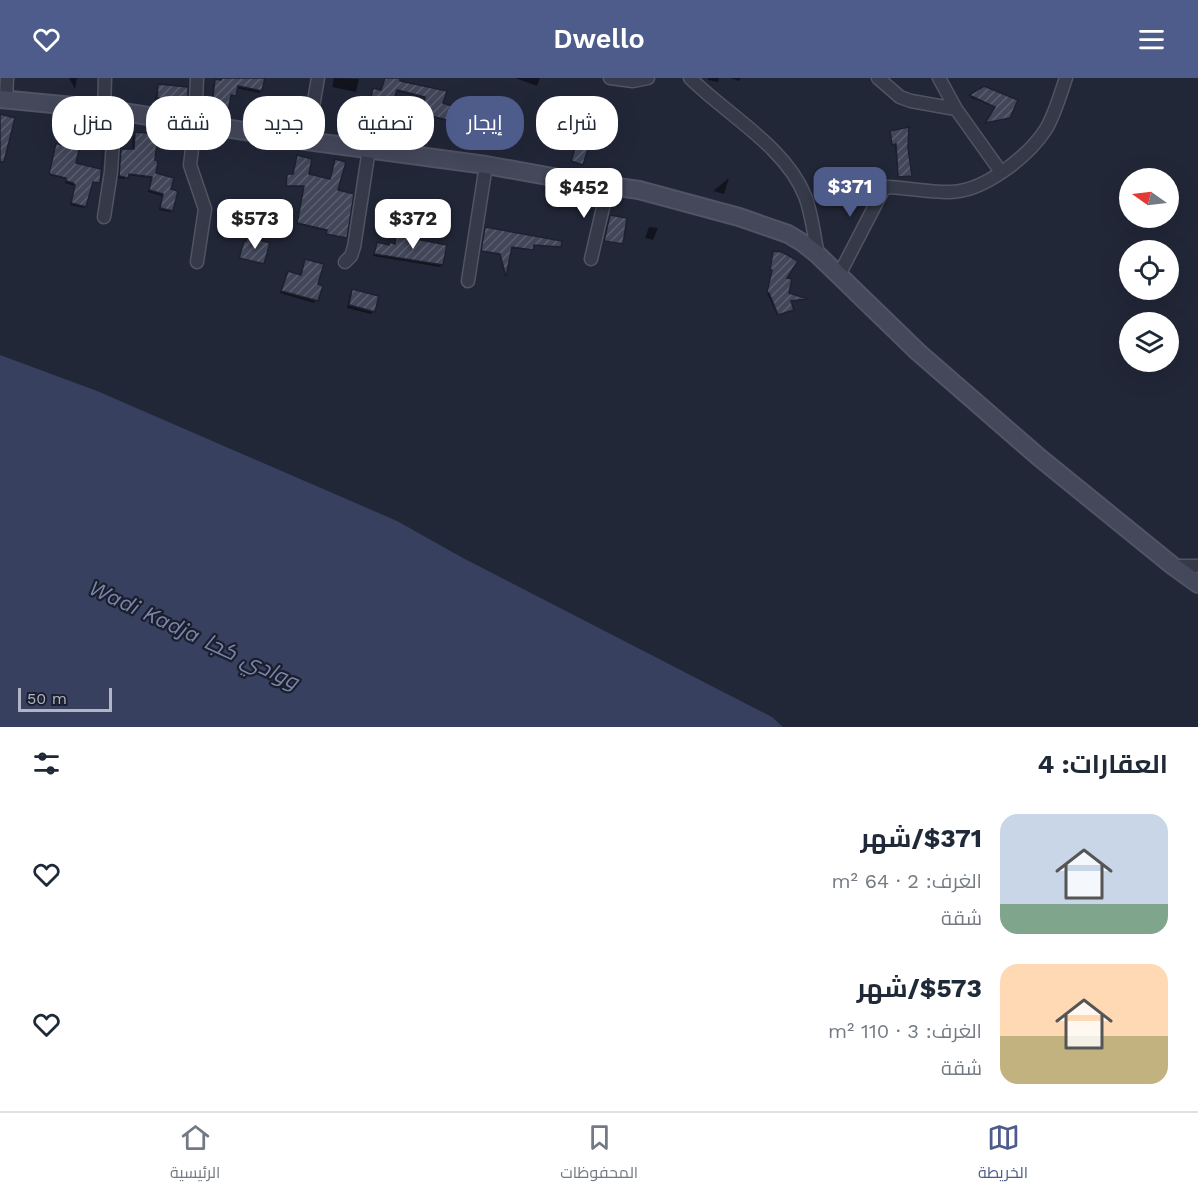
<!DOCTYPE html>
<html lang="ar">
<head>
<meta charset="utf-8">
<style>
	body { margin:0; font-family:"Work Sans",Cairo,sans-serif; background:#f2f2f3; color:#1f2937; direction:rtl; height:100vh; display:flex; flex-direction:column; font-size:22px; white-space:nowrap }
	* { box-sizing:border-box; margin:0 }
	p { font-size:20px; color:#747a83 }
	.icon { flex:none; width:33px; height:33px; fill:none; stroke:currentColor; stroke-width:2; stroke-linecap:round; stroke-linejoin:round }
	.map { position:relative; height:649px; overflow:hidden; direction:ltr }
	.side { display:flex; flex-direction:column; background:#fff; flex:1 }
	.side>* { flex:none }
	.guide { position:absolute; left:18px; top:18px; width:600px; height:54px; direction:rtl; display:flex; gap:12px }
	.needle { width:39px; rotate:284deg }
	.controls { position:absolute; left:1119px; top:90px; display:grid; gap:12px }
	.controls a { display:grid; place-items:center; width:60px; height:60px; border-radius:50%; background:#fff; box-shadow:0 6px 24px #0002; font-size:30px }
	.scale { position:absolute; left:18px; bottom:15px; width:94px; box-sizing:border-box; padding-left:6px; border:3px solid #b0b4c4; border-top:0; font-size:16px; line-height:21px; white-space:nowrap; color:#b0b4c4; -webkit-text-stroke:4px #1b1f2d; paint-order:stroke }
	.price { position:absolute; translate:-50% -51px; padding:0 14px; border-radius:12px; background:#fff; color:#222; font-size:20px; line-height:39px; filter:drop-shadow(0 2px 3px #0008) }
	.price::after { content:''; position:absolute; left:50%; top:36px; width:18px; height:14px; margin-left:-9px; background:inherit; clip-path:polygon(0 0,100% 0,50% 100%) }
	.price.current { background:#4e5c8b; color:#fff }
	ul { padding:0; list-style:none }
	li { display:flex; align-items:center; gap:18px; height:150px; padding:0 30px }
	li span { display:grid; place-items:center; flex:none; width:168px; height:120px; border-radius:18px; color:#555 }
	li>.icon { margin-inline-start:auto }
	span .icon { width:72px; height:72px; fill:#fffc; stroke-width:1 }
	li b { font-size:26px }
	h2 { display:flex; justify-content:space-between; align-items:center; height:72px; padding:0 30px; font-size:26px }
	.pill { padding:0 21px; border-radius:24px; background:#fff; box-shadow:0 6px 24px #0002; font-size:21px; line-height:54px }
	.pill.current { background:#4e5c8b; color:#fff }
	header { display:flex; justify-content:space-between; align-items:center; height:78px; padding:0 30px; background:#4e5c8b; color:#fff; font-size:27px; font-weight:600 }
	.dock { display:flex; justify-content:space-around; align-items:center; height:84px; border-top:2px solid #e0e1e3; background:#fff; font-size:16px; color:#747a83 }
	.dock a { display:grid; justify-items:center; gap:3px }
	.dock .current { color:#4e5c8b }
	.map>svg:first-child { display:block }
	.water { fill:#384060 }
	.shadow { fill:#0007 }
	.building { fill:url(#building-hatch); stroke:#1d212f; stroke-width:1.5 }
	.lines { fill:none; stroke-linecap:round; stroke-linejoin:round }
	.minor-casing { stroke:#505463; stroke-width:15 }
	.secondary-casing { stroke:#505463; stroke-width:20 }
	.minor { stroke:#363948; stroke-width:12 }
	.secondary { stroke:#44485b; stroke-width:16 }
	.labels { text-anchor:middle; stroke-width:4.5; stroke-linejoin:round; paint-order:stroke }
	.water-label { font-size:22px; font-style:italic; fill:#7a85ab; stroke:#1b1f2d }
</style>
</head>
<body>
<header><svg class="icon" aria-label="menu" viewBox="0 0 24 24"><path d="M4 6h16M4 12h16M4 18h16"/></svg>Dwello<svg class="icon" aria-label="heart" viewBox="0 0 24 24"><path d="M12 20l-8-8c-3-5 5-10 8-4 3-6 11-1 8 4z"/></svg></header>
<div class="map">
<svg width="1198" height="649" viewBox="0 0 1198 649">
	<defs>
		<pattern id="building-hatch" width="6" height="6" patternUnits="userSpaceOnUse" patternTransform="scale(1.5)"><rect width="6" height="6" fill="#414659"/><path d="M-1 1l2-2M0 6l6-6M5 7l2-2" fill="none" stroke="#5a5e6f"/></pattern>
	</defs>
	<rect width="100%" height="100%" fill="#222738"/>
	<path class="water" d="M0 277 97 313 397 443 461 479 772 639 783 649H0Z"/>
	<path class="shadow" d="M69 0H77L75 11Z
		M223 0H251L261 13 259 15 236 10 235 17 230 19 226 32 210 29 214 5 216 3 223 4Z
		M334 0 359 1 356 14 332 9Z
		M385 0H399L398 4 442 26 467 34 473 56 462 54 463 47 429 38 424 63H415L425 20 396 13 390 32 377 31 374 48 365 47 373 13 381 14Z
		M515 0H540L537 8Z
		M708 0H719L718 4 708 2Z
		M730 0H741L739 3Z
		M159 7 186 22 184 24 155 21Z
		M985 9 1016 23 996 30 970 19Z
		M78 41 84 53 99 68 97 69 78 68 74 86 98 105H91L84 130 70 127 75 108 65 105 66 101 49 97 55 69 61 68 64 61 71 62Z
		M592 44 610 61 605 60 603 63 591 60 582 86 571 84 580 57 569 54 570 48 590 51Z
		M891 55 906 70 910 98 898 99 895 66 891 67Z
		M135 56 153 83 155 96 169 112 172 132 170 134 159 132 162 118 148 114 151 100 127 97 125 101 117 100 119 74 121 72 132 73 133 58Z
		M297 79 308 97 330 103 335 82 336 113 345 160 326 156 327 153 297 146 304 109 286 108V99L292 98Z
		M729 100 724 116 713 113Z
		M649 149 658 150 653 162 645 160Z
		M485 150 560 169 533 167 531 172 510 170 505 198 500 177 481 173Z
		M397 159 442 187 440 189 373 178 377 166 388 168 393 167Z
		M773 175 785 201 787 216 805 221 790 223 791 233 777 237 767 215 772 193 770 192Z
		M305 183 317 207 321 209 314 225 280 215 286 197 288 194 300 198Z
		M353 213 374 233 371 236 347 230 350 216Z"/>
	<path class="building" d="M222 0H265L262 13 238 8 236 18 231 17 229 30 212 27 215 1 221 2Z
		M385 0H400V3L447 13 443 25 467 33 468 31 480 34 475 57 462 53 463 46 431 38 426 64 415 62 425 19 397 12 391 32 379 31 375 49 365 47 373 10 381 12Z
		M158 6 188 9V23L157 20Z
		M984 8 1018 22 1010 40 985 45 995 29 969 17Z
		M0 36 15 40 4 84H0Z
		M78 39 86 40 85 52 102 54 100 68 80 67 76 85 101 91 104 70 100 105 93 104 86 129 71 125 75 107 73 105 66 103V100L49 96 56 65 61 67 63 59 72 61Z
		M592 43 608 48 615 47 612 61 606 60V63L592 59 583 87 571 83 580 56 569 54 571 45 590 49Z
		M909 49 908 70 912 98 898 99 896 66 892 67 890 53Z
		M135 54 158 56 155 82 158 83 156 95 174 100 171 111 178 113 173 133 160 130 163 116 149 112 152 99 129 96 128 100 119 98 121 71H134Z
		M297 77 312 81 309 96 330 101 335 81 346 84 338 112 354 116 347 160 326 156 327 152 297 145 304 108H286L287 96H293Z
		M610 137 627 140 623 166 604 163Z
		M485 149 562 163 561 169 534 167 533 172 512 169 506 199 500 176 481 173Z
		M396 157 447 167 443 187 374 176 377 164 389 167V164L395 166Z
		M247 158 270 165 264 186 239 180 244 163H246Z
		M773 173 782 174 798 183 787 200 792 201 789 215 808 221 791 223 794 232 778 237 769 215 767 214 772 192H770Z
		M305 181 324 186 318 206 323 208 318 223 281 213 288 193 301 197Z
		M352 211 379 218 375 234 349 227Z"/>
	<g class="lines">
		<defs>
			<path id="minor" d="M610 0 633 3 648 0
				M690 0C726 36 786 69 805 118 812 136 814 158 818 177
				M878 0 900 19 911 23 956 31
				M939 0 956 31 1001 94
				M6 22 7 0
				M104 31 105 0
				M307 63 318 0
				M104 139 111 94 115 33
				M591 181 608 108
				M197 184 205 131 190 87 195 46 197 0
				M345 184 351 178 354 169 369 71
				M839 197 883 112 888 109C908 110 928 114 948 114 982 115 1028 79 1046 51 1055 36 1060 17 1066 0
				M468 203 486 87
				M1173 488H1198"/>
			<path id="secondary" d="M0 21 104 31 307 63 486 87 575 103 639 112 739 139 788 156 803 165 818 177 918 274 1040 380 1173 488 1198 506"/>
		</defs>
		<use href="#minor" class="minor-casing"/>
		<use href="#secondary" class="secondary-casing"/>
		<use href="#minor" class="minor"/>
		<use href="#secondary" class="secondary"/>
	</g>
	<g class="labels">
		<g class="water-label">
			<text transform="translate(194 556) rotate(25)" y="8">Wadi Kadja ووادي كجا</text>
		</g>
	</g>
</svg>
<div class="controls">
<a><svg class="needle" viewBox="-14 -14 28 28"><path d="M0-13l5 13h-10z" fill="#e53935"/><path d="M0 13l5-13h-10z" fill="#747a83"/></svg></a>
<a><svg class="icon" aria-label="locate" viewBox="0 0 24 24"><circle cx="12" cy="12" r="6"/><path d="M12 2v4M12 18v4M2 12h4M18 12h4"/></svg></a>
<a><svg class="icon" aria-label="layers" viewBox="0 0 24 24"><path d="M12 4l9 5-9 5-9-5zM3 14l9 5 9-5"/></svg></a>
</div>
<div class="scale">50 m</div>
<b class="price current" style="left:850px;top:140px">$371</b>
<b class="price" style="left:584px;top:141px">$452</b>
<b class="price" style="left:255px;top:172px">$573</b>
<b class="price" style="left:413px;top:172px">$372</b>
<div class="guide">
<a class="pill">شراء</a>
<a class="pill current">إيجار</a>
<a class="pill">تصفية</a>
<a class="pill">جديد</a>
<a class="pill">شقة</a>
<a class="pill">منزل</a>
</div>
</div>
<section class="side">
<h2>العقارات: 4<svg class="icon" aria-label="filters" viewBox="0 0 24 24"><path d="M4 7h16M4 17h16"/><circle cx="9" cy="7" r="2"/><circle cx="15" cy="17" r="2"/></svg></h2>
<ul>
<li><span style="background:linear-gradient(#c9d6e8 75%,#7fa58c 0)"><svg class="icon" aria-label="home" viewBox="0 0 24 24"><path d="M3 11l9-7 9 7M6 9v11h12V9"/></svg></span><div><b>$371/شهر</b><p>الغرف: 2 · 64 m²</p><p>شقة</p></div><svg class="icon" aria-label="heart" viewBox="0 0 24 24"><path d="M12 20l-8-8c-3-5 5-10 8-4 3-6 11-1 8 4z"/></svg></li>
<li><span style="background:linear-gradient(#ffd9b3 60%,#c2b280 0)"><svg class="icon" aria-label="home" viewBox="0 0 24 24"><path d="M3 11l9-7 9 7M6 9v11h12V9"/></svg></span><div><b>$573/شهر</b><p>الغرف: 3 · 110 m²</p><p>شقة</p></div><svg class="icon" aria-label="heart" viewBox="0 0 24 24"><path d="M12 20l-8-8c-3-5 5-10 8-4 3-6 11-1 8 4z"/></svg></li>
</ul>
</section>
<nav class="dock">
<a class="current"><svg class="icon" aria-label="map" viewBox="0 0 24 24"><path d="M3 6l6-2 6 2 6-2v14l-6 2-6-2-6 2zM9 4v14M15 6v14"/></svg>الخريطة</a>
<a><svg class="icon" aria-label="saved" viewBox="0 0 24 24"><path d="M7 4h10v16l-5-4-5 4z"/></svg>المحفوظات</a>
<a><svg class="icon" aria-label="home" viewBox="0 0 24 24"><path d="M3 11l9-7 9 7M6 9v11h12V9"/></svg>الرئيسية</a>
</nav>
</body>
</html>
